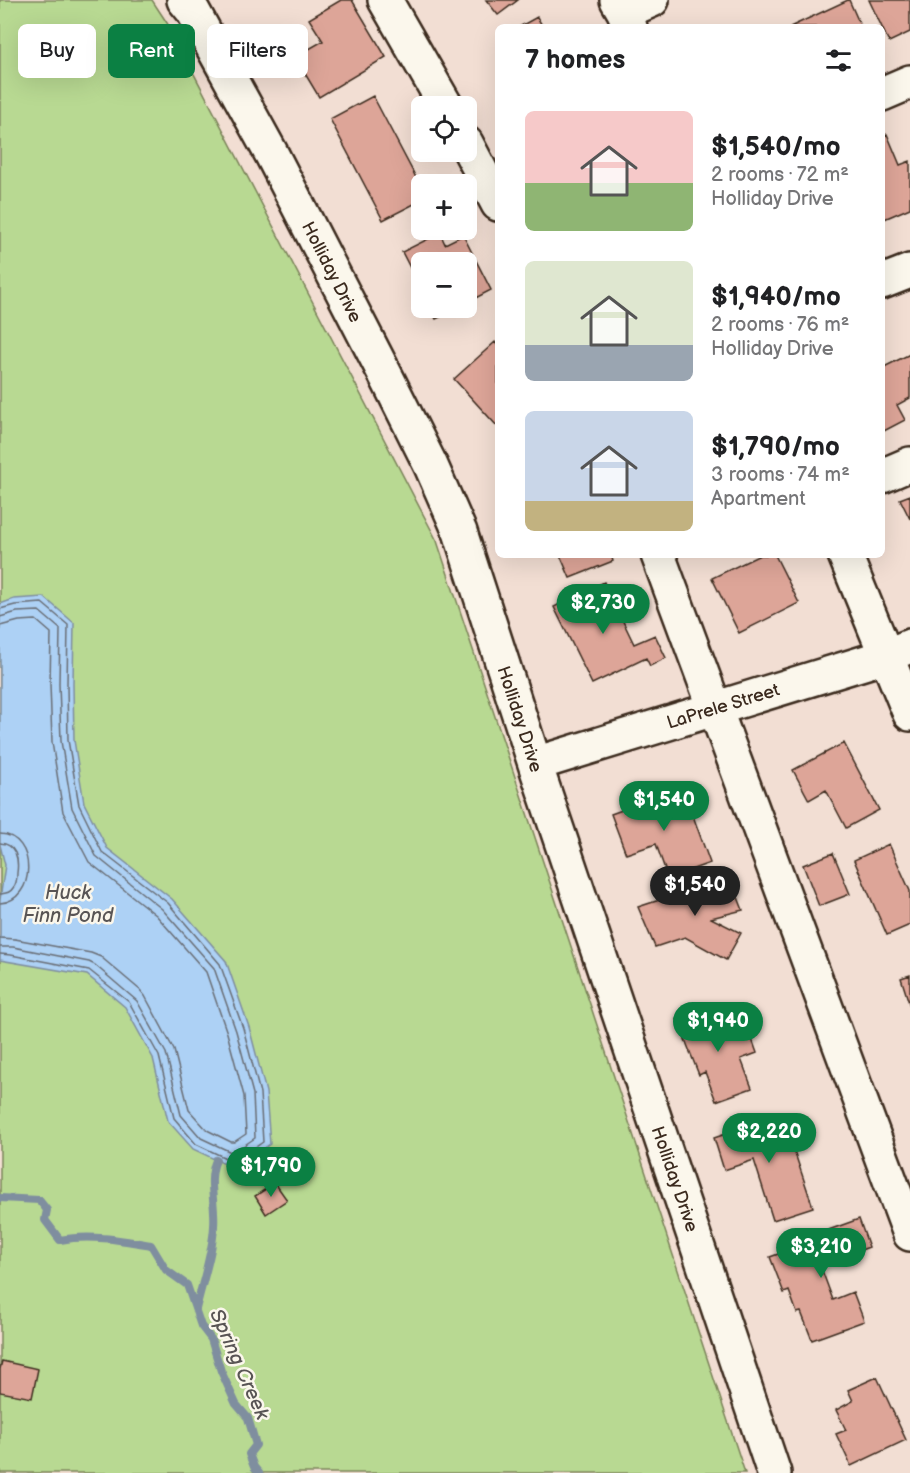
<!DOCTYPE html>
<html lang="en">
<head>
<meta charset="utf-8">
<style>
	body { margin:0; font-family:"Balsamiq Sans",sans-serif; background:#f2f2f2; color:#202124; height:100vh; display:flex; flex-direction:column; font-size:22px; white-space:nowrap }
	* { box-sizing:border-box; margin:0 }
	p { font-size:20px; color:#757577 }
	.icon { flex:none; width:33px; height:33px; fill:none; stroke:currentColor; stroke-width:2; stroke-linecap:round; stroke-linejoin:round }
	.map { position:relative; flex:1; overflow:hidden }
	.details { position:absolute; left:495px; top:24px; width:390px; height:534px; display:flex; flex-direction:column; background:#fff; border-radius:9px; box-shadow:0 6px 24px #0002 }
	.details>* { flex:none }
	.banner { position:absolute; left:18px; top:24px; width:387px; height:54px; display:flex; gap:12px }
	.tools { position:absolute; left:411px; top:96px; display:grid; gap:12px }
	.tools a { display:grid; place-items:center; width:66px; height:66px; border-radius:9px; background:#fff; box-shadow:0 6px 24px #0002; font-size:30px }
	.price { position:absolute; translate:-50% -51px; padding:0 14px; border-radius:21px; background:#0b8043; color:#fff; font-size:20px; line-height:39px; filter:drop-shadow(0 2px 3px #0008) }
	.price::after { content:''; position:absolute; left:50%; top:36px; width:18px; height:14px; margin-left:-9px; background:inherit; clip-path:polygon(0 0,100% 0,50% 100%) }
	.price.selected { background:#222; color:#fff }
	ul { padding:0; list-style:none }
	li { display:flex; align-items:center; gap:18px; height:150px; padding:0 30px }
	li span { display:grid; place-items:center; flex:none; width:168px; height:120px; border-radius:9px; color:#555 }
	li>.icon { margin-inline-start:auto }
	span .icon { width:72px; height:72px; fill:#fffc; stroke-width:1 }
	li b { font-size:26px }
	h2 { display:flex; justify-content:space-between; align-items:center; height:72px; padding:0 30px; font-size:26px }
	.pill { padding:0 21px; border-radius:9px; background:#fff; box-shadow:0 6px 24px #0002; font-size:21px; line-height:54px }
	.pill.selected { background:#0b8043; color:#fff }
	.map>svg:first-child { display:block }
	.green { fill:#b8d992; stroke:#7a8258; stroke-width:1.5 }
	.water { fill:#add1f5; stroke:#7f8e9f; stroke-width:1.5 }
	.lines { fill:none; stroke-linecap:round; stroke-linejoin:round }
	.shore { stroke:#696d74; stroke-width:1.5 }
	.stream { stroke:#7f8e9f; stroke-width:8 }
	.building { fill:#dda598; stroke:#3b2a1e; stroke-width:1.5 }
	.minor-casing { stroke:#3b2a1e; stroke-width:38 }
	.minor { stroke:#fbf7ec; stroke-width:33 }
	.labels { text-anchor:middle; stroke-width:5; stroke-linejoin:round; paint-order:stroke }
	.street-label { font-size:18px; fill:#3b2a1e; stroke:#fbf7ec }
	.water-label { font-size:20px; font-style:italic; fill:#585454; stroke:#fbf7ec }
</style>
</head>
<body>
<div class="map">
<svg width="910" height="1473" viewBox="0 0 910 1473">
	<rect width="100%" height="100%" fill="#f2ded3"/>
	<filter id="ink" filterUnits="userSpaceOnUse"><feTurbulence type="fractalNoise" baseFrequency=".0167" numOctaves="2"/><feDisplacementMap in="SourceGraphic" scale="12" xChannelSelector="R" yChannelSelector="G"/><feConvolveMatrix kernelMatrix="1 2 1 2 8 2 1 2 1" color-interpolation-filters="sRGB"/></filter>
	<g filter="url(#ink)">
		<path class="green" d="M0 0H152L169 26 437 541 745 1473H0Z"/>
		<path class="water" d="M44 597 74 623 73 684 74 740 84 803 107 848 172 899 226 961 249 1027 266 1092 270 1144 235 1169 193 1149 168 1121 153 1058 125 1007 87 975 0 960V900L5 865 0 845V604L14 599Z"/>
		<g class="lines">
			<path class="shore" d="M0 609 15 605 42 603 68 625 67 684 68 740 79 805 102 852 168 903 220 964 243 1028 260 1093 263 1142 234 1162 196 1144 174 1118 159 1056 129 1002 89 970 11 955 0 954
				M0 617 17 612 39 611 60 629 59 684 61 741 72 808 96 856 162 909 214 968 236 1031 253 1094 255 1138 233 1153 201 1138 181 1115 166 1053 137 1001 95 965 89 962 13 947H0
				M0 626 19 621 36 620 51 633 50 684 52 742 63 812 89 862 156 915 206 972 227 1033 244 1096 246 1134 234 1142H231L207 1130 189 1110 174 1050 145 996 140 990 101 957 91 953 15 939 0 938
				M0 834C37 835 37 901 0 903
				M0 843C16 844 19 859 17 873 17 878 17 884 13 888 10 893 6 893 0 894"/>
			<path class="stream" d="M0 1198 39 1200 47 1210 45 1220 60 1240C90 1234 122 1240 151 1245L166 1270 187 1285 201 1326 211 1339 221 1371 236 1404 248 1418 256 1445 249 1454 254 1467 259 1473
				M196 1309C202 1283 213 1252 214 1226 216 1203 207 1181 216 1160"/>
		</g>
		<path class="building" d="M341 0H352L386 57 319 97 295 57 323 41 309 19Z
			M486 0H518L498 15Z
			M848 0H849L861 27H790Z
			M869 0H910V32L889 42Z
			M537 17 543 27H519Z
			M373 96 422 189V200L383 220 330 119Z
			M887 134 900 165 910 161V208L882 220V137Z
			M440 233 445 244 463 235 491 290 466 303V262H422V291L402 252Z
			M430 308H458L436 319Z
			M495 342 498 346V427L454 379Z
			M910 354V398L897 405 905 420 882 432V368Z
			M910 495V519L900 499Z
			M560 555H611L613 561 570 578Z
			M760 555H775L799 603 739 633 712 578Z
			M604 582 634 644 655 635 666 658 650 666 646 658 592 684 554 607Z
			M844 743 879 810 846 828 826 790 809 800 793 770Z
			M683 788 710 863 668 878 656 844 626 854 611 814Z
			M889 844 910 891V925L887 935 854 860Z
			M833 853 850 894 819 906 803 865Z
			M730 877 743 910 711 918 741 933 726 960 685 937 655 947 638 907Z
			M910 975V1006L901 978Z
			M711 1006 722 1038 748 1028 757 1053 741 1059 752 1088 716 1101 705 1072 699 1075 677 1019Z
			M782 1115 813 1207 773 1220 754 1160 724 1170 714 1138Z
			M275 1183 287 1200 266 1214 255 1196Z
			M859 1219 869 1247 820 1265 833 1300 853 1292 864 1321 812 1340 801 1312 797 1313 789 1291 784 1293 770 1257 811 1242 809 1237Z
			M2 1361 38 1369 32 1398 0 1392V1369Z
			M877 1377 906 1440 851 1466 836 1434 846 1430 836 1410 853 1401 848 1390Z"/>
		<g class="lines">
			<defs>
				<path id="minor" d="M184 0 193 11 271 153 388 380 431 466 460 532 535 764 774 1473
					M385 0 446 106
					M617 0 624 12 630 27
					M624 12 652 0
					M882 94 910 82
					M466 143 498 204
					M882 282 910 271
					M882 476 910 464
					M658 555 910 1234
					M845 555 910 714
					M535 764 886 656 910 646"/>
			</defs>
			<use href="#minor" class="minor-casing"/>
			<use href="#minor" class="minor"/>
		</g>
	</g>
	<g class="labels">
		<g class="street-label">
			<text transform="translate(332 272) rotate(63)" y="6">Holliday Drive</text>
			<text transform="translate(723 706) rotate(-17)" y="6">LaPrele Street</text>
			<text transform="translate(520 719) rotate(72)" y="6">Holliday Drive</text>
			<text transform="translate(675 1179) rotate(71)" y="6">Holliday Drive</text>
		</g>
		<g class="water-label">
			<text x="68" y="899">Huck<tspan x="68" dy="23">Finn Pond</tspan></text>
			<text transform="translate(240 1364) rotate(66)" y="7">Spring Creek</text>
		</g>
	</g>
</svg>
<div class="tools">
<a><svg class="icon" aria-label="locate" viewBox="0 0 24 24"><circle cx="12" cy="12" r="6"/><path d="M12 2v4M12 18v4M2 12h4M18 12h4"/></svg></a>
<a>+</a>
<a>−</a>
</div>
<b class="price" style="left:603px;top:635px">$2,730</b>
<b class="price" style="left:664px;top:832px">$1,540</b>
<b class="price selected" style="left:695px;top:917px">$1,540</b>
<b class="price" style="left:718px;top:1053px">$1,940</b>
<b class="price" style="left:769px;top:1164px">$2,220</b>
<b class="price" style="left:271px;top:1198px">$1,790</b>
<b class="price" style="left:821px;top:1279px">$3,210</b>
<div class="banner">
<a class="pill">Buy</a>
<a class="pill selected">Rent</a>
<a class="pill">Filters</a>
</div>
<section class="details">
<h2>7 homes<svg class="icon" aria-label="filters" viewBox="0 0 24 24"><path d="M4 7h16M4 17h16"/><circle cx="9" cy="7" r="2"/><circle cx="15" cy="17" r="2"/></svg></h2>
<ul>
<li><span style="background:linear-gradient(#f6c9c9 60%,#8fb573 0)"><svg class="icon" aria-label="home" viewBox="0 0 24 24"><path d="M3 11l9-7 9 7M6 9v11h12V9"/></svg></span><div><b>$1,540/mo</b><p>2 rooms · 72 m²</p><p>Holliday Drive</p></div></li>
<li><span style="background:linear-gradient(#dfe7d0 70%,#9aa5b1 0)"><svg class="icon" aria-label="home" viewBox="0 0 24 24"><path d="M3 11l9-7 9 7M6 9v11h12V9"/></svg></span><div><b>$1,940/mo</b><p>2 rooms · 76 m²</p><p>Holliday Drive</p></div></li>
<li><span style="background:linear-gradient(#c9d6e8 75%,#c2b280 0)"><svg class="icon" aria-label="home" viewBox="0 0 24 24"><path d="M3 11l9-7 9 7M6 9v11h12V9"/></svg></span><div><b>$1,790/mo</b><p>3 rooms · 74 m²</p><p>Apartment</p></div></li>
</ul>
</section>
</div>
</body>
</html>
